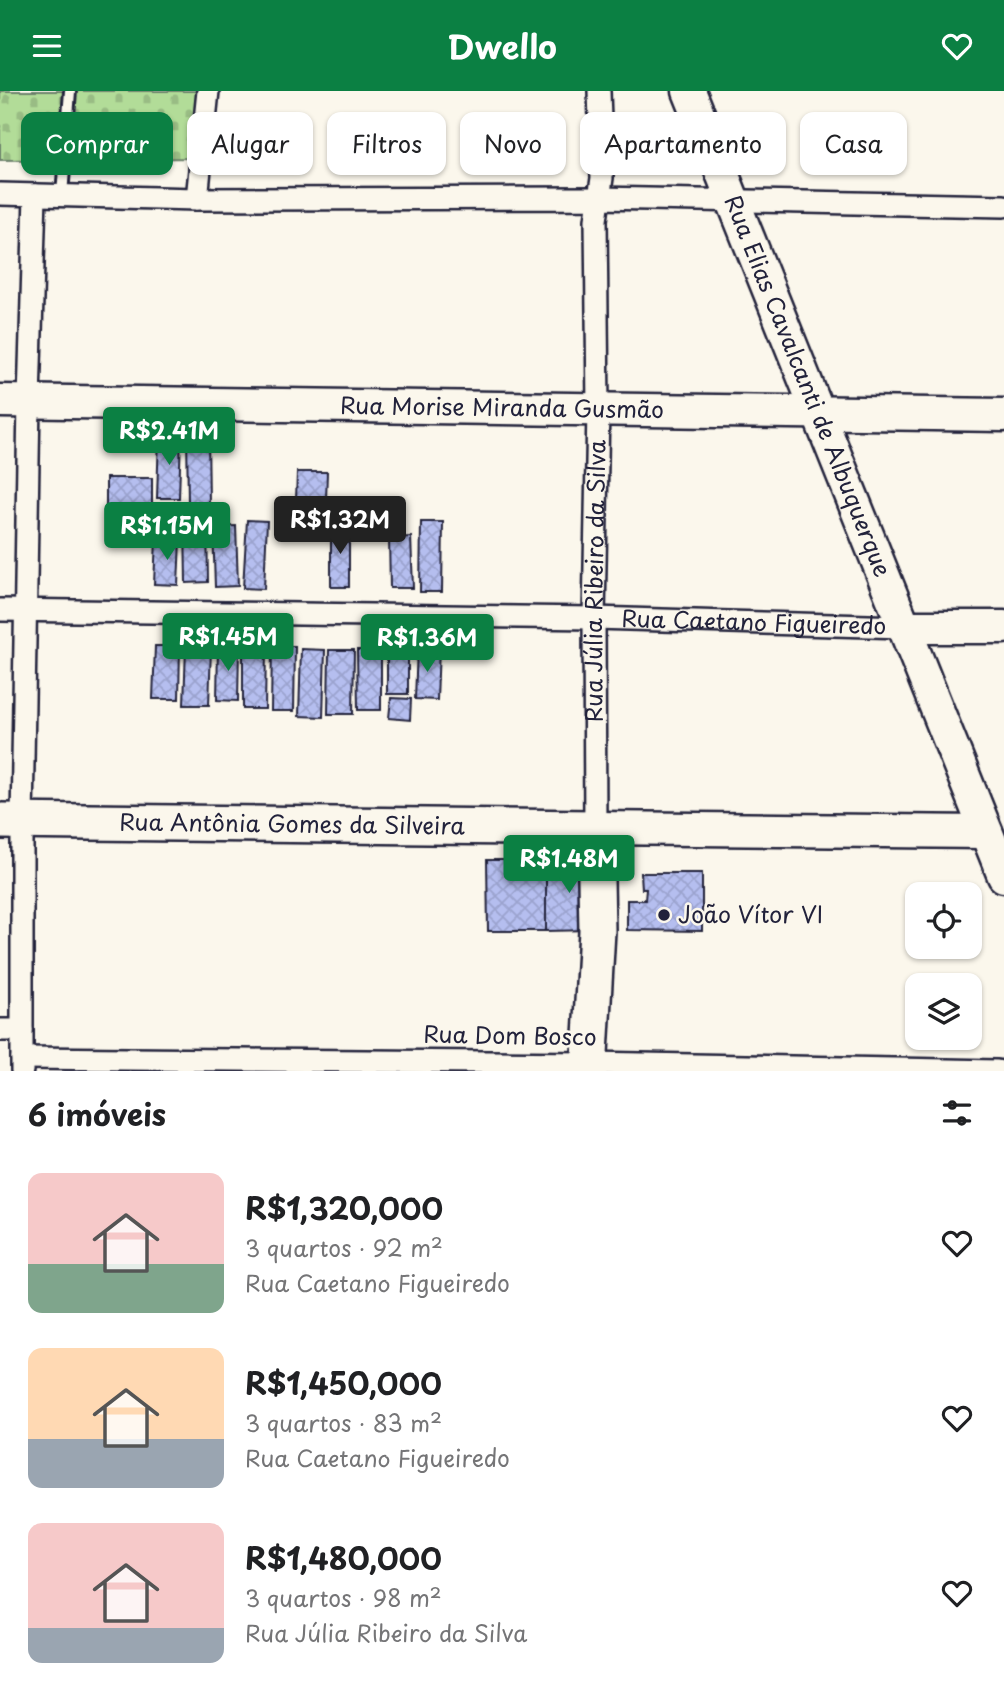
<!DOCTYPE html>
<html lang="pt">
<head>
<meta charset="utf-8">
<style>
	body { margin:0; font-family:"Playpen Sans",sans-serif; background:#f6f6f6; color:#202124; height:100vh; display:flex; flex-direction:column; font-size:26px; white-space:nowrap }
	* { box-sizing:border-box; margin:0 }
	p { font-size:23px; color:#757577 }
	.icon { flex:none; width:38px; height:38px; fill:none; stroke:currentColor; stroke-width:2; stroke-linecap:round; stroke-linejoin:round }
	.map { position:relative; height:980px; overflow:hidden }
	.panel { display:flex; flex-direction:column; background:#fff; flex:1 }
	.panel>* { flex:none }
	.top-card { position:absolute; left:21px; top:21px; width:962px; height:63px; display:flex; gap:14px }
	.controls { position:absolute; left:905px; top:791px; display:grid; gap:14px }
	.controls a { display:grid; place-items:center; width:77px; height:77px; border-radius:14px; background:#fff; box-shadow:0 2px 5px #0004; font-size:35px }
	.price { position:absolute; translate:-50% -60px; padding:0 16px; border-radius:7px; background:#0b8043; color:#fff; font-size:23px; line-height:46px; filter:drop-shadow(0 2px 4px #0008) }
	.price::after { content:''; position:absolute; left:50%; top:42px; width:21px; height:16px; margin-left:-10px; background:inherit; clip-path:polygon(0 0,100% 0,50% 100%) }
	.price.active { background:#222; color:#fff }
	ul { padding:0; list-style:none }
	li { display:flex; align-items:center; gap:21px; height:175px; padding:0 28px }
	li span { display:grid; place-items:center; flex:none; width:196px; height:140px; border-radius:14px; color:#555 }
	li>.icon { margin-inline-start:auto }
	span .icon { width:84px; height:84px; fill:#fffc; stroke-width:1 }
	li b { font-size:30px }
	h2 { display:flex; justify-content:space-between; align-items:center; height:84px; padding:0 28px; font-size:30px }
	.pill { padding:0 24px; border-radius:14px; background:#fff; box-shadow:0 2px 5px #0004; font-size:24px; line-height:63px }
	.pill.active { background:#0b8043; color:#fff }
	header { display:flex; justify-content:space-between; align-items:center; height:91px; padding:0 28px; background:#0b8043; color:#fff; font-size:32px; font-weight:700 }
	.map>svg:first-child { display:block }
	.cemetery { fill:url(#cemetery-stones); stroke:#6a7f6a; stroke-width:2 }
	.building { fill:url(#building-cross-hatch); stroke:#22223b; stroke-width:2 }
	.lines { fill:none; stroke-linecap:round; stroke-linejoin:round }
	.lane-casing { stroke:#22223b; stroke-width:16 }
	.street-casing { stroke:#22223b; stroke-width:26 }
	.secondary-casing { stroke:#22223b; stroke-width:37 }
	.primary-casing { stroke:#22223b; stroke-width:40 }
	.lane { stroke:#fbf7ec; stroke-width:10 }
	.street { stroke:#fbf7ec; stroke-width:21 }
	.secondary { stroke:#fbf7ec; stroke-width:32 }
	.primary { stroke:#fbf7ec; stroke-width:35 }
	.poi-dot { fill:#22223b; stroke:#fbf7ec; stroke-width:2.5 }
	.labels { text-anchor:middle; stroke-width:5; stroke-linejoin:round; paint-order:stroke }
	.street-label { font-size:23px; fill:#22223b; stroke:#fbf7ec }
	.poi-label { font-size:23px; fill:#22223b; stroke:#fbf7ec; text-anchor:start }
</style>
</head>
<body>
<header><svg class="icon" aria-label="menu" viewBox="0 0 24 24"><path d="M4 6h16M4 12h16M4 18h16"/></svg>Dwello<svg class="icon" aria-label="heart" viewBox="0 0 24 24"><path d="M12 20l-8-8c-3-5 5-10 8-4 3-6 11-1 8 4z"/></svg></header>
<div class="map">
<svg width="1004" height="980" viewBox="0 0 1004 980">
	<defs>
		<pattern id="cemetery-stones" width="16" height="16" patternUnits="userSpaceOnUse" patternTransform="scale(1.75)"><rect width="16" height="16" fill="#b2dc98"/><path d="M2 7V4a2 2 0 0 1 4 0v3zM10 15v-3a2 2 0 0 1 4 0v3z" fill="#99bc84"/></pattern>
		<pattern id="building-cross-hatch" width="8" height="8" patternUnits="userSpaceOnUse" patternTransform="scale(1.75)"><rect width="8" height="8" fill="#b5beef"/><path d="M0 0l8 8M0 8l8-8" fill="none" stroke="#9ba3ce"/></pattern>
	</defs>
	<rect width="100%" height="100%" fill="#fbf7ec"/>
	<filter id="ink" filterUnits="userSpaceOnUse"><feTurbulence type="fractalNoise" baseFrequency=".0143" numOctaves="2"/><feDisplacementMap in="SourceGraphic" scale="14" xChannelSelector="R" yChannelSelector="G"/><feConvolveMatrix kernelMatrix="1 2 1 2 8 2 1 2 1" color-interpolation-filters="sRGB"/></filter>
	<g filter="url(#ink)">
		<path class="cemetery" d="M0 0H204L202 67 0 69Z"/>
		<path class="building" d="M187 342H208L209 412 188 413Z
			M159 344H181L179 407H157Z
			M297 381H327L326 409H296Z
			M106 387H152V418L106 419Z
			M247 429 267 430 264 498 243 497Z
			M207 430 208 491 186 492 185 431Z
			M421 431H443L442 501H420Z
			M331 434H349V496H331Z
			M236 435 238 495 215 496 213 436Z
			M411 446 413 497H390L389 447Z
			M156 448 180 449 178 494 154 493Z
			M155 555H180L179 608H153Z
			M218 555H239L238 610 217 609Z
			M272 555H295L294 620H271Z
			M186 556 211 557 209 614H184Z
			M417 557H439L437 609 415 608Z
			M243 558H266L265 618H243Z
			M301 558 325 559 323 626 299 625Z
			M329 559H354L353 623H328Z
			M357 559H381V619H358Z
			M387 560H408V603H387Z
			M391 607 411 608 410 629 389 627Z
			M510 744H526V769H546V840H488L487 769H510Z
			M546 769H592L591 839 546 840Z
			M641 782H702V840L627 839V809H645L646 798H642Z"/>
		<g class="lines">
			<defs>
				<path id="lane" d="M62 104 70 0"/>
				<g id="street">
					<path d="M0 103 197 108 599 107 1004 115"/>
					<path d="M197 108 208 0"/>
					<path id="s1" d="M0 519 594 527 904 536"/>
					<path id="s2" d="M595 737 594 527 598 318 596 129 602 87 599 0"/>
					<path d="M0 939H22"/>
					<path d="M22 967 589 972 997 980"/>
					<path d="M22 980V730L29 310 35 104"/>
				</g>
				<g id="secondary">
					<path id="s3" d="M689 0 1004 785"/>
					<path id="s4" d="M0 310 1004 324"/>
					<path d="M904 536H1004"/>
					<path d="M595 737 986 741"/>
				</g>
				<g id="primary">
					<path id="s5" d="M0 730 595 737 597 840 589 980"/>
				</g>
			</defs>
			<use href="#lane" class="lane-casing"/>
			<use href="#street" class="street-casing"/>
			<use href="#secondary" class="secondary-casing"/>
			<use href="#primary" class="primary-casing"/>
			<use href="#lane" class="lane"/>
			<use href="#street" class="street"/>
			<use href="#secondary" class="secondary"/>
			<use href="#primary" class="primary"/>
		</g>
	</g>
	<circle class="poi-dot" cx="664" cy="824" r="7"/>
	<g class="labels">
		<g class="street-label">
			<text dy="8" stroke="none"><textPath href="#s3" startOffset="318">Rua Elias Cavalcanti de Albuquerque</textPath></text>
			<text dy="8" stroke="none"><textPath href="#s4" startOffset="502">Rua Morise Miranda Gusmão</textPath></text>
			<text dy="8" stroke="none"><textPath href="#s2" startOffset="247">Rua Júlia Ribeiro da Silva</textPath></text>
			<text dy="8" stroke="none"><textPath href="#s1" startOffset="754">Rua Caetano Figueiredo</textPath></text>
			<text dy="8" stroke="none"><textPath href="#s5" startOffset="292">Rua Antônia Gomes da Silveira</textPath></text>
			<text transform="translate(510 945) rotate(1)" y="8">Rua Dom Bosco</text>
		</g>
		<g class="poi-label">
			<text x="678" y="832">João Vítor VI</text>
		</g>
	</g>
</svg>
<div class="controls">
<a><svg class="icon" aria-label="locate" viewBox="0 0 24 24"><circle cx="12" cy="12" r="6"/><path d="M12 2v4M12 18v4M2 12h4M18 12h4"/></svg></a>
<a><svg class="icon" aria-label="layers" viewBox="0 0 24 24"><path d="M12 4l9 5-9 5-9-5zM3 14l9 5 9-5"/></svg></a>
</div>
<b class="price" style="left:169px;top:376px">R$2.41M</b>
<b class="price active" style="left:340px;top:465px">R$1.32M</b>
<b class="price" style="left:167px;top:471px">R$1.15M</b>
<b class="price" style="left:228px;top:582px">R$1.45M</b>
<b class="price" style="left:427px;top:583px">R$1.36M</b>
<b class="price" style="left:569px;top:804px">R$1.48M</b>
<div class="top-card">
<a class="pill active">Comprar</a>
<a class="pill">Alugar</a>
<a class="pill">Filtros</a>
<a class="pill">Novo</a>
<a class="pill">Apartamento</a>
<a class="pill">Casa</a>
</div>
</div>
<section class="panel">
<h2>6 imóveis<svg class="icon" aria-label="filters" viewBox="0 0 24 24"><path d="M4 7h16M4 17h16"/><circle cx="9" cy="7" r="2"/><circle cx="15" cy="17" r="2"/></svg></h2>
<ul>
<li><span style="background:linear-gradient(#f6c9c9 65%,#7fa58c 0)"><svg class="icon" aria-label="home" viewBox="0 0 24 24"><path d="M3 11l9-7 9 7M6 9v11h12V9"/></svg></span><div><b>R$1,320,000</b><p>3 quartos · 92 m²</p><p>Rua Caetano Figueiredo</p></div><svg class="icon" aria-label="heart" viewBox="0 0 24 24"><path d="M12 20l-8-8c-3-5 5-10 8-4 3-6 11-1 8 4z"/></svg></li>
<li><span style="background:linear-gradient(#ffd9b3 65%,#9aa5b1 0)"><svg class="icon" aria-label="home" viewBox="0 0 24 24"><path d="M3 11l9-7 9 7M6 9v11h12V9"/></svg></span><div><b>R$1,450,000</b><p>3 quartos · 83 m²</p><p>Rua Caetano Figueiredo</p></div><svg class="icon" aria-label="heart" viewBox="0 0 24 24"><path d="M12 20l-8-8c-3-5 5-10 8-4 3-6 11-1 8 4z"/></svg></li>
<li><span style="background:linear-gradient(#f6c9c9 75%,#9aa5b1 0)"><svg class="icon" aria-label="home" viewBox="0 0 24 24"><path d="M3 11l9-7 9 7M6 9v11h12V9"/></svg></span><div><b>R$1,480,000</b><p>3 quartos · 98 m²</p><p>Rua Júlia Ribeiro da Silva</p></div><svg class="icon" aria-label="heart" viewBox="0 0 24 24"><path d="M12 20l-8-8c-3-5 5-10 8-4 3-6 11-1 8 4z"/></svg></li>
</ul>
</section>
</body>
</html>
